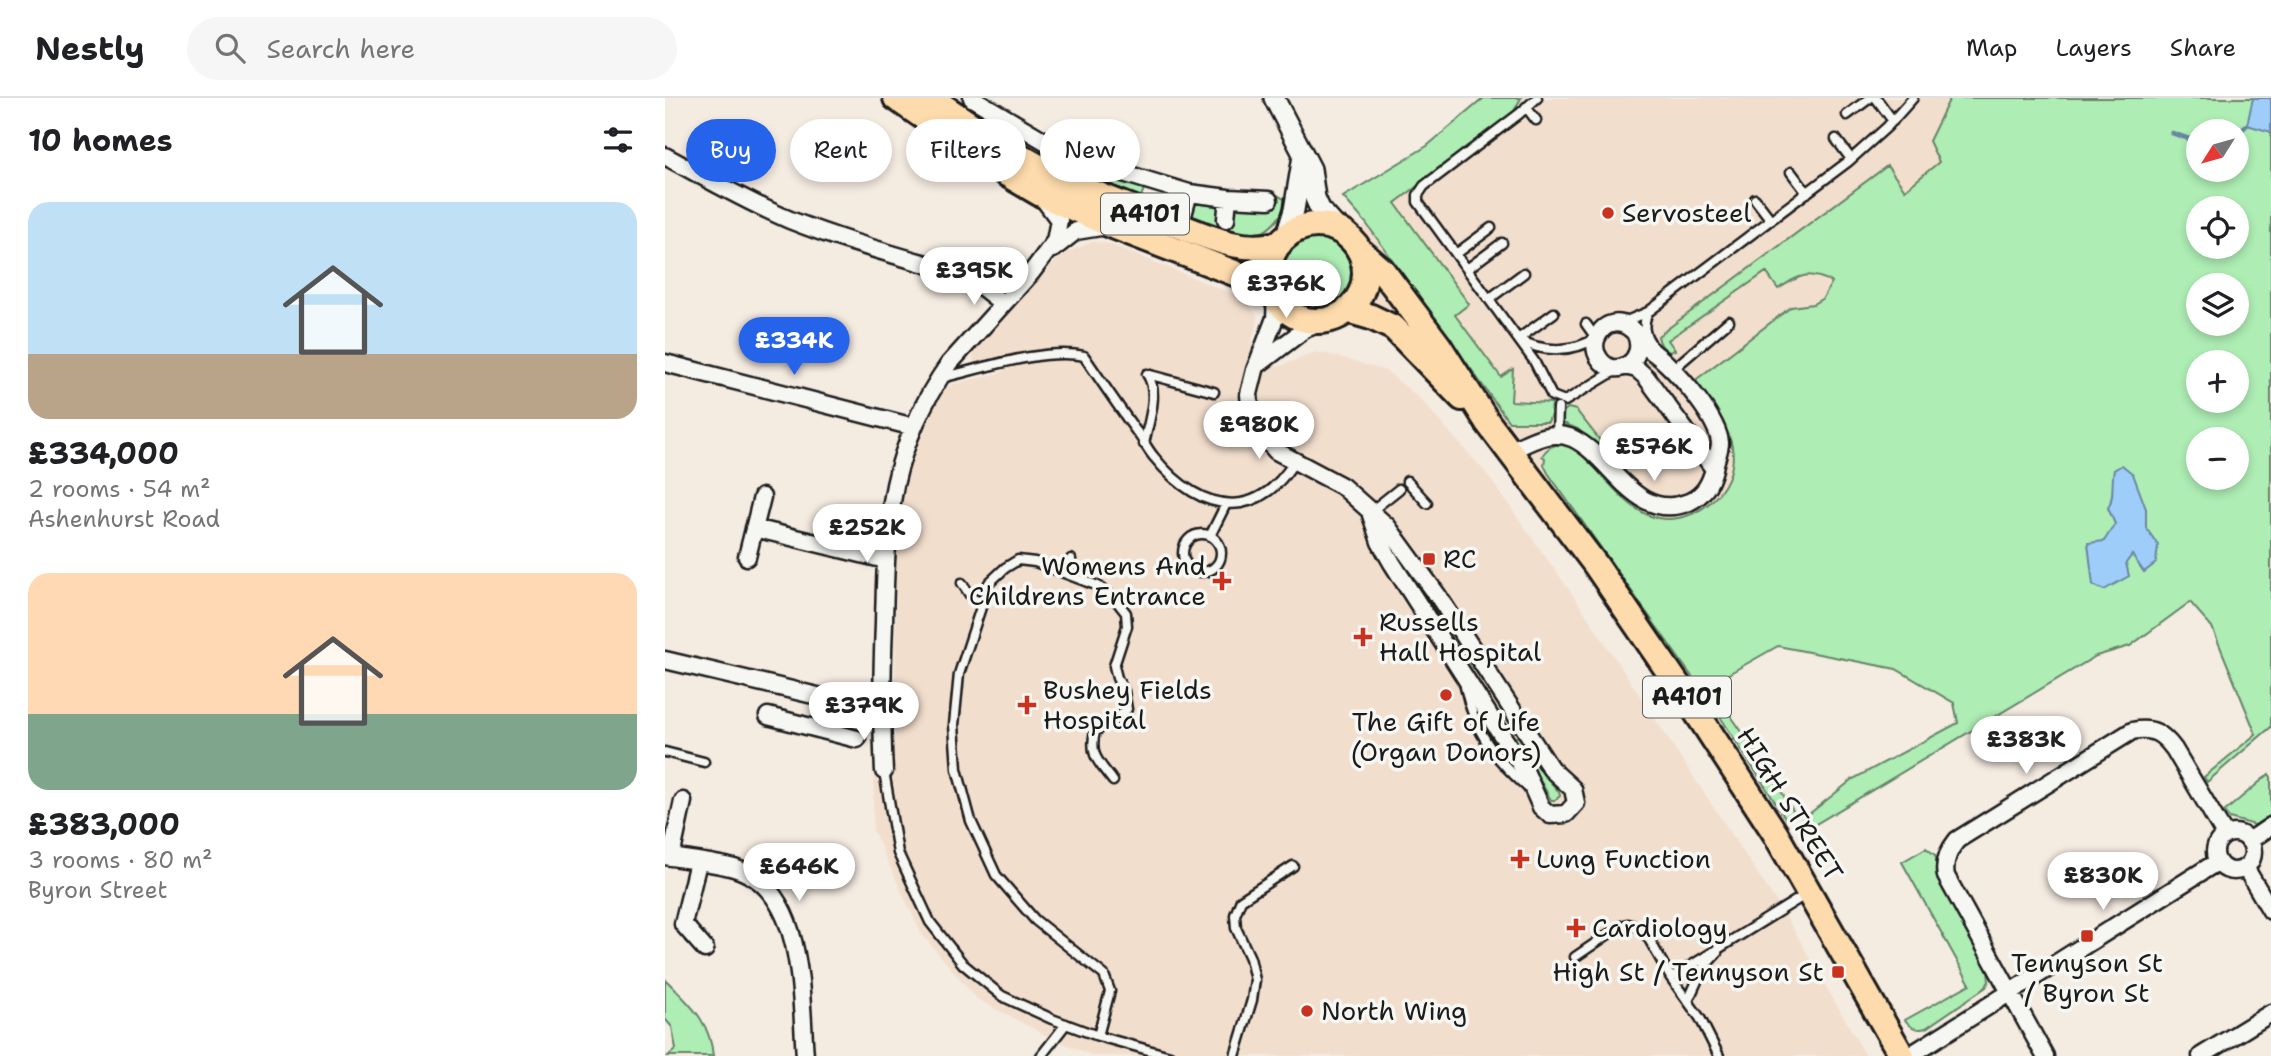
<!DOCTYPE html>
<html lang="en">
<head>
<meta charset="utf-8">
<style>
	body { margin:0; font-family:"Shantell Sans",sans-serif; background:#f6f6f6; color:#202124; height:100vh; display:flex; flex-direction:column; font-size:26px; white-space:nowrap }
	* { box-sizing:border-box; margin:0 }
	p { font-size:23px; color:#757577 }
	.icon { flex:none; width:38px; height:38px; fill:none; stroke:currentColor; stroke-width:2; stroke-linecap:round; stroke-linejoin:round }
	.map { position:relative; flex:1; overflow:hidden }
	.side { display:flex; flex-direction:column; background:#fff; width:665px }
	.side>* { flex:none }
	.top-card { position:absolute; left:21px; top:21px; width:665px; height:63px; display:flex; gap:14px }
	.needle { width:46px; rotate:233deg }
	.buttons { position:absolute; left:1521px; top:21px; display:grid; gap:14px }
	.buttons a { display:grid; place-items:center; width:63px; height:63px; border-radius:50%; background:#fff; box-shadow:0 4px 10px #0003; font-size:35px }
	.price { position:absolute; translate:-50% -60px; padding:0 16px; border-radius:24px; background:#fff; color:#222; font-size:23px; line-height:46px; filter:drop-shadow(0 2px 4px #0008) }
	.price::after { content:''; position:absolute; left:50%; top:42px; width:21px; height:16px; margin-left:-10px; background:inherit; clip-path:polygon(0 0,100% 0,50% 100%) }
	.price.on { background:#2563eb; color:#fff }
	ul { padding:0; list-style:none }
	li { display:grid; align-content:center; gap:14px; height:371px; padding:0 28px }
	li span { display:grid; place-items:center; height:217px; border-radius:21px; color:#555 }
	li>.icon { margin-inline-start:auto }
	span .icon { width:126px; height:126px; fill:#fffc; stroke-width:1 }
	li b { font-size:30px }
	h2 { display:flex; justify-content:space-between; align-items:center; height:84px; padding:0 28px; font-size:30px }
	.pill { padding:0 24px; border-radius:32px; background:#fff; box-shadow:0 4px 10px #0003; font-size:24px; line-height:63px }
	.pill.on { background:#2563eb; color:#fff }
	header { display:flex; align-items:center; gap:42px; box-sizing:border-box; height:98px; padding:0 35px; background:#fff; border-bottom:2px solid #e0e0e0 }
	header strong { font-size:33px }
	nav { display:flex; gap:38px; margin-inline-start:auto; font-size:24px }
	.search { width:490px; height:63px; background:#f6f6f6; display:flex; align-items:center; gap:18px; box-sizing:border-box; padding:0 24px; border-radius:38px; color:#757577; font-size:26px }
	main { display:flex; flex:1; min-height:0 }
	.map>svg:first-child { display:block }
	.built { fill:#f2decd }
	.green { fill:#aeedb4; stroke:#658468; stroke-width:2; fill-rule:evenodd }
	.water { fill:#9fcdfa; stroke:#6b86a1; stroke-width:2 }
	.lines { fill:none; stroke-linecap:round; stroke-linejoin:round }
	.stream { stroke:#6b86a1; stroke-width:4.5 }
	.service-casing { stroke:#1c1c1c; stroke-width:13 }
	.minor-casing { stroke:#1c1c1c; stroke-width:21 }
	.tertiary-casing { stroke:#1c1c1c; stroke-width:24 }
	.primary-casing { stroke:#1c1c1c; stroke-width:30 }
	.service { stroke:#f6f6f2; stroke-width:8 }
	.minor { stroke:#f6f6f2; stroke-width:16 }
	.tertiary { stroke:#f6f6f2; stroke-width:19 }
	.primary { stroke:#fedbac; stroke-width:24 }
	.poi-dot { fill:#c8321e; stroke:#f6f6f2; stroke-width:2.5 }
	.labels { text-anchor:middle; stroke-width:7; stroke-linejoin:round; paint-order:stroke }
	.shield { fill:#f6f6f2; stroke:#5d5d5c; stroke-width:2 }
	.shield-label { font-size:24px; font-weight:bold; fill:#1c1c1c }
	.poi-label { font-size:26px; fill:#1c1c1c; stroke:#f6f6f2; text-anchor:start }
	.street-label { font-size:26px; fill:#1c1c1c; stroke:#f6f6f2 }
</style>
</head>
<body>
<header>
<strong>Nestly</strong>
<div class="search"><svg class="icon" aria-label="search" viewBox="0 0 24 24"><circle cx="10" cy="10" r="6"/><path d="M15 15l6 6"/></svg>Search here</div>
<nav><a>Map</a><a>Layers</a><a>Share</a></nav>
</header>
<main>
<section class="side">
<h2>10 homes<svg class="icon" aria-label="filters" viewBox="0 0 24 24"><path d="M4 7h16M4 17h16"/><circle cx="9" cy="7" r="2"/><circle cx="15" cy="17" r="2"/></svg></h2>
<ul>
<li><span style="background:linear-gradient(#bfe0f5 70%,#b9a48a 0)"><svg class="icon" aria-label="home" viewBox="0 0 24 24"><path d="M3 11l9-7 9 7M6 9v11h12V9"/></svg></span><div><b>£334,000</b><p>2 rooms · 54 m²</p><p>Ashenhurst Road</p></div></li>
<li><span style="background:linear-gradient(#ffd9b3 65%,#7fa58c 0)"><svg class="icon" aria-label="home" viewBox="0 0 24 24"><path d="M3 11l9-7 9 7M6 9v11h12V9"/></svg></span><div><b>£383,000</b><p>3 rooms · 80 m²</p><p>Byron Street</p></div></li>
</ul>
</section>
<div class="map">
<svg width="1606" height="958" viewBox="0 0 1606 958">
	<rect width="100%" height="100%" fill="#f4ebe1"/>
	<filter id="ink" filterUnits="userSpaceOnUse"><feTurbulence type="fractalNoise" baseFrequency=".0143" numOctaves="2"/><feDisplacementMap in="SourceGraphic" scale="14" xChannelSelector="R" yChannelSelector="G"/><feConvolveMatrix kernelMatrix="1 2 1 2 8 2 1 2 1" color-interpolation-filters="sRGB"/></filter>
	<g filter="url(#ink)">
		<path class="built" d="M856 0H1402L1030 517 981 552 789 296 691 203 697 192 700 175 694 152 684 139 847 17Z
			M427 144 444 146 575 199 583 204 592 218V226L586 245 613 269 651 254 678 260 721 273 754 300 821 375 912 503 1120 817 1201 958H429L386 940 312 901 256 835 208 732 209 673 229 674 232 424 251 341 270 295 288 286 338 274 337 260 308 266V247L317 236 398 156Z"/>
		<path class="green" d="M819 0H856L847 17 730 105 804 206 790 217 836 279 848 271 846 303 887 305 886 317 883 324H844L701 125 678 99 762 48Z
			M1285 0H1606V629L1542 684 1539 679 1591 636 1547 529 1525 504 1465 548 1431 558 1139 733 1134 724 1188 681 1293 625 1289 605 1231 571 1113 548 1044 587 1097 662 1130 716 1121 721 1054 617 883 375 879 367 880 360 877 358C884 346 894 344 907 348 931 366 956 406 983 417 1024 434 1075 393 1067 349 1063 325 1042 304 1028 284L1126 209 1148 206 1158 200 1167 184C1142 172 1135 177 1113 191L1101 174 1003 242 1010 252 1004 254C998 251 994 245 993 238L1222 68 1240 92 1274 64 1264 43ZM1533 33H1572V72H1533ZM1533 110H1572V149H1533ZM1533 187H1572V226H1533ZM1533 264H1572V303H1533ZM1533 341H1572V380H1533Z
			M399 59 480 88 474 104 395 71Z
			M612 97 623 103C615 122 603 136 583 139L528 121V107L539 99 569 112 576 106 609 107Z
			M612 174a37 37 0 1 1 74 0a37 37 0 1 1-74 0Z
			M903 310 911 312 945 355H938L913 331 898 325V314Z
			M856 636 876 673 894 694 895 698 890 702H886L870 673 846 643Z
			M1604 676 1606 679V717L1590 727 1564 720 1559 714Z
			M1261 750 1270 757 1279 791 1323 873 1324 883 1321 889 1261 930C1252 933 1246 930 1240 922L1305 886 1237 764Z
			M0 881C24 906 45 922 48 958H3L11 951 7 929 0 921Z"/>
		<path class="water" d="M1588 0H1606V34L1582 27Z
			M1457 367 1468 376 1481 411V430L1493 447 1491 465 1479 474 1467 457 1461 465 1464 478 1439 492 1428 487 1423 445 1439 443 1450 426 1443 410C1450 398 1446 385 1449 372Z"/>
		<g class="lines">
			<path class="stream" d="M1507 35 1533 44
				M1572 37 1582 27
				M1523 62 1533 55"/>
			<defs>
				<path id="service" d="M872 0 854 16 759 88 753 97V104L869 263 887 298 900 303 953 271
					M1211 0 1228 23
					M861 9 871 22
					M1182 17 1205 0
					M1171 41 1186 61
					M1126 74 1142 95
					M1090 101 1106 122
					M791 156 826 130
					M802 171 837 145
					M824 201 859 175
					M983 214C978 225 978 234 985 244
					M959 224 983 214 1184 63 1222 29 1248 0
					M853 241 889 215
					M855 242C878 255 909 254 931 240L921 226
					M1007 272 1064 223
					M482 276 549 294
					M276 280C315 271 381 249 419 258 436 283 453 308 471 333 478 341 482 351 489 359 510 385 541 410 576 405 600 401 617 383 629 364
					M892 336 893 310
					M479 346C483 325 495 295 482 276
					M742 383 762 405
					M705 414 734 391
					M518 455a19 19 0 1 1 38 0a19 19 0 1 1-38 0Z
					M545 438 561 406
					M405 477 406 461
					M297 485 307 500 317 505
					M800 589C810 634 828 659 862 689
					M0 654 39 664
					M219 673 233 755 265 824 298 866 337 898 387 921 433 938 505 958
					M910 859 954 829 963 826 974 829 984 841 1006 880 1035 920 1054 958
					M1006 880 1140 797
					M1023 903 1038 870 1052 855
					M433 938 445 893 439 877 370 822 331 777 306 723 292 671 289 627 294 576 324 485 340 470 353 462 370 464 433 488 450 501 461 515 462 528 449 568 452 580 459 593 462 611 449 623 430 633C424 658 434 664 448 683
					M376 958 401 926
					M570 958 587 902 590 882 585 860 571 830 570 817 576 802 628 768"/>
				<path id="minor" d="M307 0 385 46 445 71 524 95 563 100 604 102
					M0 58C41 80 82 104 125 122 180 144 238 159 295 176L308 182 337 205
					M561 121 563 100
					M515 128 524 95
					M388 151 411 133 442 128
					M611 198 610 220 590 272 584 296 585 308 593 332 611 353 677 388 722 428 773 498 886 671 908 691 911 705 901 716 885 717 876 709 861 675 727 465 715 444 705 414
					M0 265 249 329
					M594 266 640 231 672 218
					M960 268 972 271 981 279 1049 371C1050 363 1055 352 1055 345 1053 321 1018 281 1001 265 995 259 987 254 981 248 974 240 968 229 957 226 938 221 923 244 934 260 949 284 984 262 970 235
					M845 353C864 344 885 331 907 340 947 358 970 426 1024 404 1039 397 1045 386 1049 371
					M89 430 221 462
					M82 459 97 399
					M0 562 216 613
					M103 618 192 641
					M219 673C216 623 217 575 219 525 220 479 221 432 230 387 239 345 259 301 284 266L366 175 390 143 394 122 378 100
					M1550 754a19 19 0 1 1 38 0a19 19 0 1 1-38 0Z
					M1584 743 1606 728
					M0 758C23 762 47 764 69 770 141 791 135 898 140 958
					M6 759 18 703
					M33 764 18 826 40 851
					M1580 769 1606 813
					M1244 958 1552 764
					M1380 958 1281 778C1278 764 1283 753 1292 742L1467 633C1488 629 1497 635 1509 651L1560 737
					M1536 958 1606 915"/>
				<path id="tertiary" d="M609 0 646 71 650 100 655 111 673 131
					M621 138 629 112 638 58"/>
				<path id="primary" d="M231 0 340 75 374 95 448 128 590 183 611 198
					M266 0C307 28 349 57 393 79 430 97 469 111 507 125 543 138 577 157 615 145
					M604 175a48 48 0 1 1 96 0a48 48 0 1 1-96 0Z
					M694 152 717 172 774 248 823 325 930 466 1030 612 1110 735 1237 958
					M682 212 706 219 729 230 797 300"/>
			</defs>
			<use href="#service" class="service-casing"/>
			<use href="#minor" class="minor-casing"/>
			<use href="#tertiary" class="tertiary-casing"/>
			<use href="#primary" class="primary-casing"/>
			<use href="#service" class="service"/>
			<use href="#minor" class="minor"/>
			<use href="#tertiary" class="tertiary"/>
			<use href="#primary" class="primary"/>
		</g>
	</g>
	<g class="poi-dot">
		<circle cx="943" cy="115" r="7"/>
		<rect x="757" y="454" width="14" height="14" rx="3.5"/>
		<path d="M553.5 472.5h7v7h7v7h-7v7h-7v-7h-7v-7h7z"/>
		<path d="M694.5 528.5h7v7h7v7h-7v7h-7v-7h-7v-7h7z"/>
		<circle cx="781" cy="597" r="7"/>
		<path d="M358.5 596.5h7v7h7v7h-7v7h-7v-7h-7v-7h7z"/>
		<path d="M851.5 750.5h7v7h7v7h-7v7h-7v-7h-7v-7h7z"/>
		<path d="M907.5 819.5h7v7h7v7h-7v7h-7v-7h-7v-7h7z"/>
		<rect x="1415" y="831" width="14" height="14" rx="3.5"/>
		<rect x="1166" y="867" width="14" height="14" rx="3.5"/>
		<circle cx="642" cy="913" r="7"/>
	</g>
	<g class="labels">
		<g class="shield">
			<rect x="436" y="95.5" width="88" height="41" rx="5"/>
			<rect x="978" y="578.5" width="88" height="41" rx="5"/>
		</g>
		<g class="shield-label">
			<text x="480" y="124">A4101</text>
			<text x="1022" y="607">A4101</text>
		</g>
		<g class="poi-label">
			<text x="957" y="124">Servosteel</text>
			<text x="778" y="470">RC</text>
			<text x="541" y="477" text-anchor="end">Womens And<tspan x="541" dy="30">Childrens Entrance</tspan></text>
			<text x="714" y="533">Russells<tspan x="714" dy="30">Hall Hospital</tspan></text>
			<text x="378" y="601">Bushey Fields<tspan x="378" dy="30">Hospital</tspan></text>
			<text x="781" y="633" text-anchor="middle">The Gift of Life<tspan x="781" dy="30">(Organ Donors)</tspan></text>
			<text x="871" y="770">Lung Function</text>
			<text x="927" y="839">Cardiology</text>
			<text x="1422" y="874" text-anchor="middle">Tennyson St<tspan x="1422" dy="30">/ Byron St</tspan></text>
			<text x="1159" y="883" text-anchor="end">High St / Tennyson St</text>
			<text x="656" y="922">North Wing</text>
		</g>
		<g class="street-label">
			<text transform="translate(1125 706) rotate(58)" y="9">HIGH STREET</text>
		</g>
	</g>
</svg>
<div class="buttons">
<a><svg class="needle" viewBox="-14 -14 28 28"><path d="M0-13l5 13h-10z" fill="#e53935"/><path d="M0 13l5-13h-10z" fill="#757577"/></svg></a>
<a><svg class="icon" aria-label="locate" viewBox="0 0 24 24"><circle cx="12" cy="12" r="6"/><path d="M12 2v4M12 18v4M2 12h4M18 12h4"/></svg></a>
<a><svg class="icon" aria-label="layers" viewBox="0 0 24 24"><path d="M12 4l9 5-9 5-9-5zM3 14l9 5 9-5"/></svg></a>
<a>+</a>
<a>−</a>
</div>
<b class="price" style="left:309px;top:209px">£395K</b>
<b class="price" style="left:621px;top:222px">£376K</b>
<b class="price on" style="left:129px;top:279px">£334K</b>
<b class="price" style="left:594px;top:363px">£980K</b>
<b class="price" style="left:989px;top:385px">£576K</b>
<b class="price" style="left:202px;top:466px">£252K</b>
<b class="price" style="left:199px;top:644px">£379K</b>
<b class="price" style="left:1361px;top:678px">£383K</b>
<b class="price" style="left:134px;top:805px">£646K</b>
<b class="price" style="left:1438px;top:814px">£830K</b>
<div class="top-card">
<a class="pill on">Buy</a>
<a class="pill">Rent</a>
<a class="pill">Filters</a>
<a class="pill">New</a>
</div>
</div>
</main>
</body>
</html>
